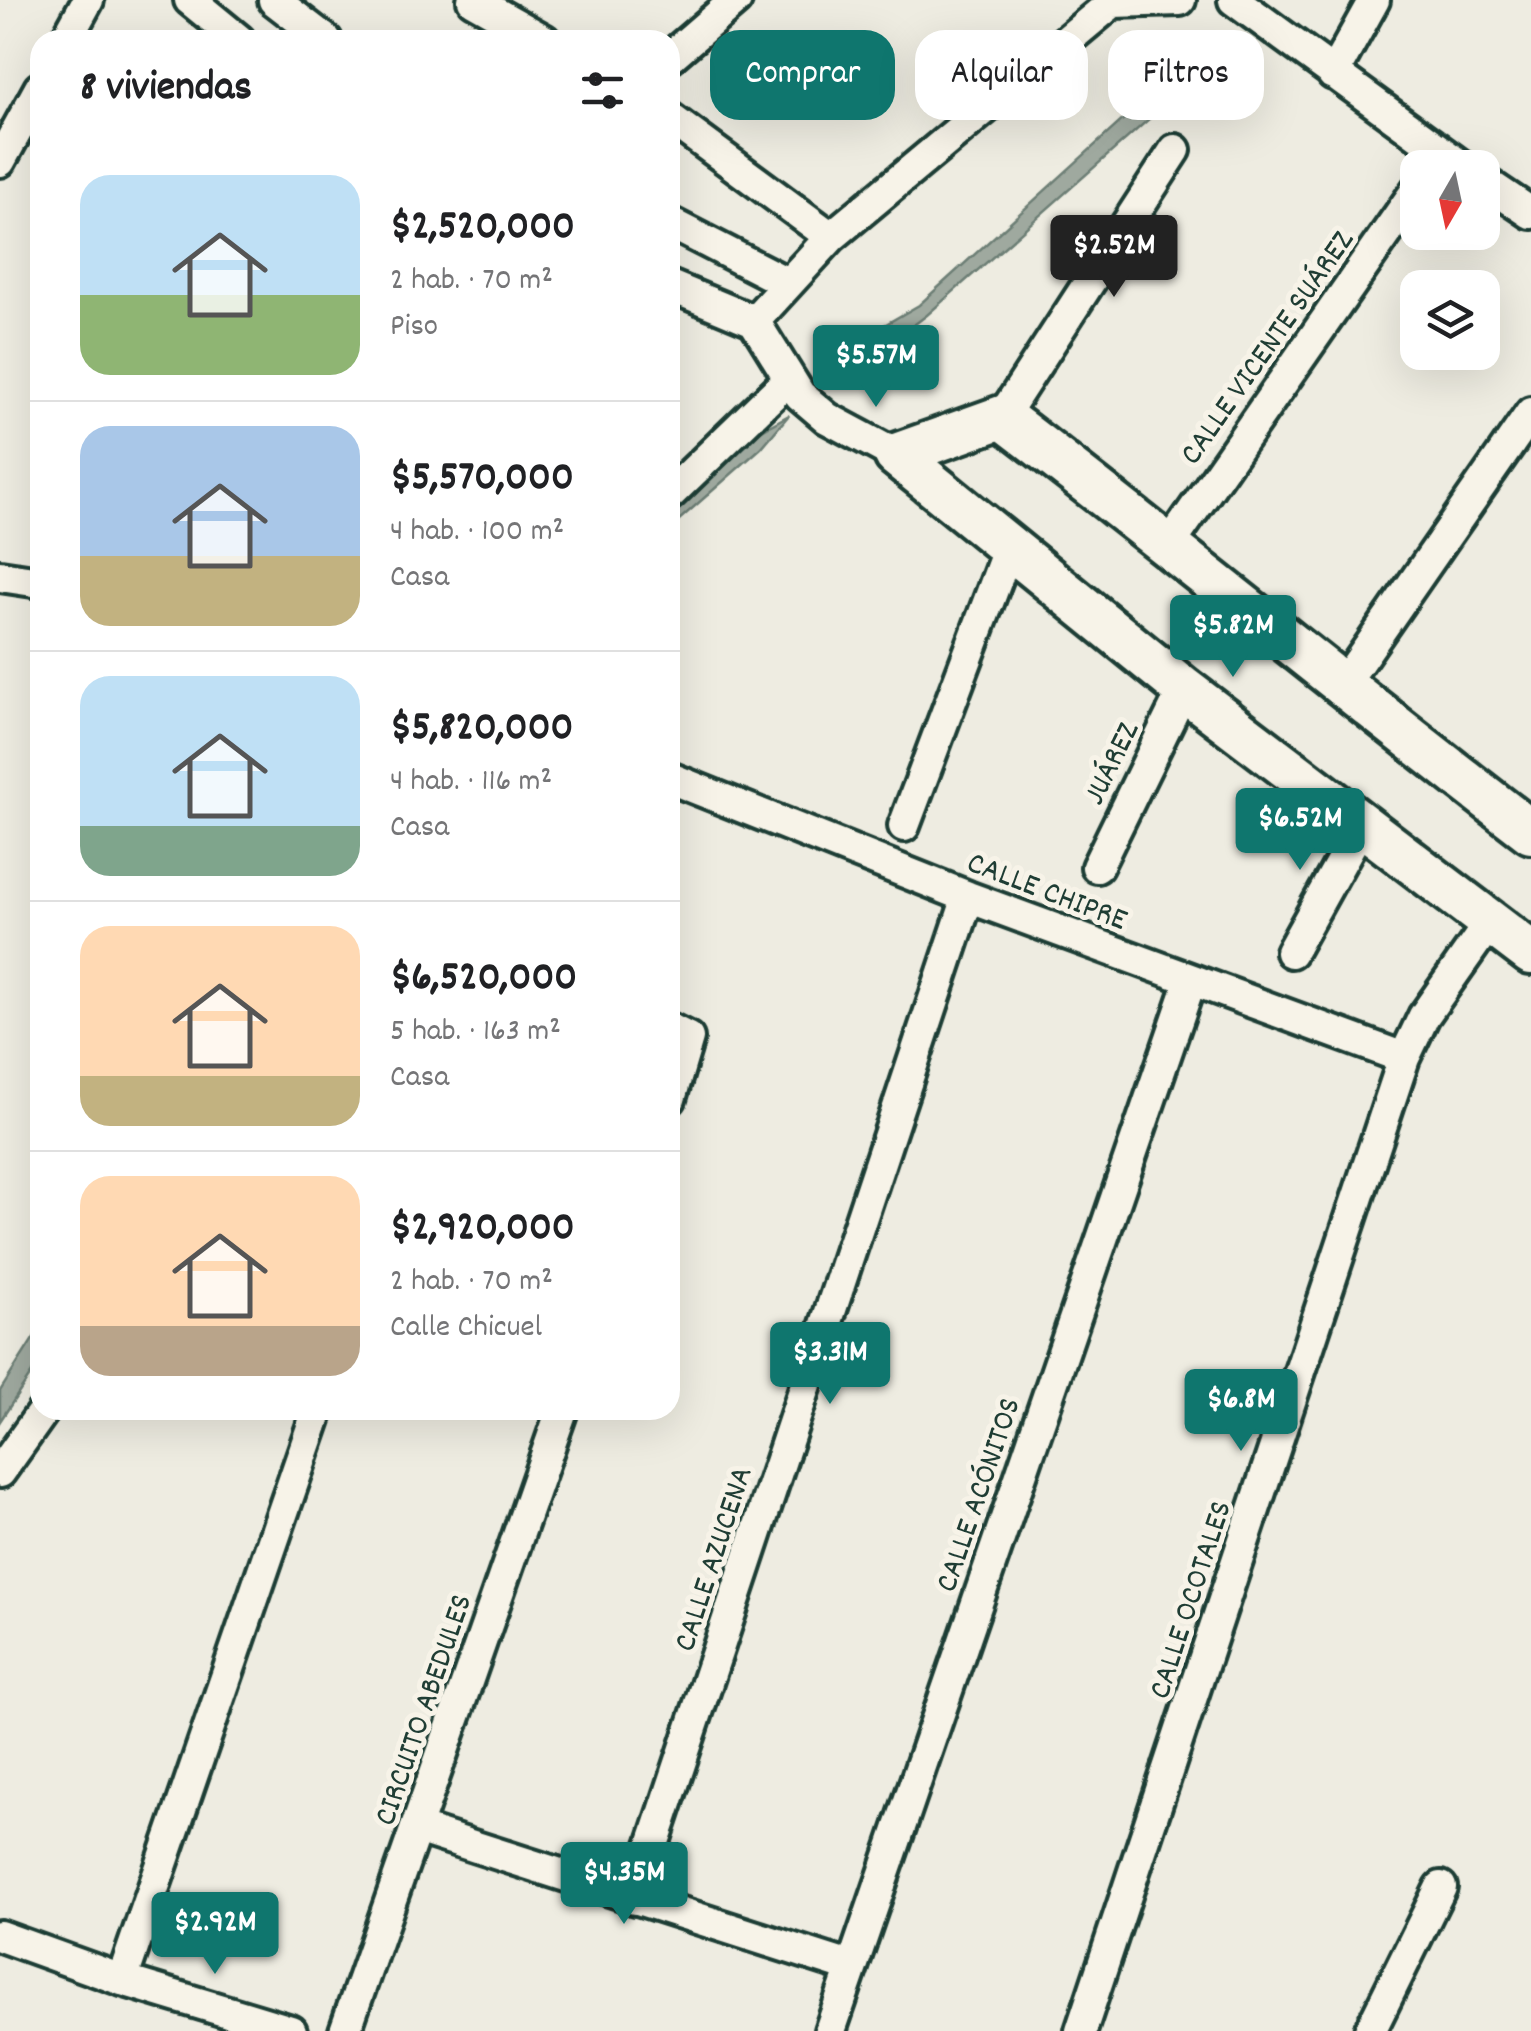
<!DOCTYPE html>
<html lang="es">
<head>
<meta charset="utf-8">
<style>
	body { margin:0; font-family:Dekko,sans-serif; background:#f6f6f6; color:#202124; height:100vh; display:flex; flex-direction:column; font-size:38px; white-space:nowrap }
	* { box-sizing:border-box; margin:0 }
	p { font-size:32px; color:#757577 }
	.icon { flex:none; width:55px; height:55px; fill:none; stroke:currentColor; stroke-width:2; stroke-linecap:round; stroke-linejoin:round }
	.map { position:relative; flex:1; overflow:hidden }
	.details { position:absolute; left:30px; top:30px; width:650px; height:1390px; display:flex; flex-direction:column; background:#fff; border-radius:30px; box-shadow:0 10px 40px #0002 }
	.details>* { flex:none }
	.guide { position:absolute; left:710px; top:30px; width:670px; height:90px; display:flex; gap:20px }
	.needle { width:65px; rotate:189deg }
	.tools { position:absolute; left:1400px; top:150px; display:grid; gap:20px }
	.tools a { display:grid; place-items:center; width:100px; height:100px; border-radius:20px; background:#fff; box-shadow:0 10px 40px #0002; font-size:50px }
	.price { position:absolute; translate:-50% -85px; padding:0 22px; border-radius:10px; background:#0f766e; color:#fff; font-size:32px; line-height:65px; filter:drop-shadow(0 2px 5px #0008) }
	.price::after { content:''; position:absolute; left:50%; top:60px; width:30px; height:22px; margin-left:-15px; background:inherit; clip-path:polygon(0 0,100% 0,50% 100%) }
	.price.current { background:#222; color:#fff }
	ul { padding:0; list-style:none }
	li { display:flex; align-items:center; gap:30px; height:250px; padding:0 50px }
	li+li { border-top:2px solid #e0e0e0 }
	li span { display:grid; place-items:center; flex:none; width:280px; height:200px; border-radius:30px; color:#555 }
	li>.icon { margin-inline-start:auto }
	span .icon { width:120px; height:120px; fill:#fffc; stroke-width:1 }
	li b { font-size:42px }
	h2 { display:flex; justify-content:space-between; align-items:center; height:120px; padding:0 50px; font-size:42px }
	.chip { padding:0 35px; border-radius:30px; background:#fff; box-shadow:0 10px 40px #0002; font-size:35px; line-height:90px }
	.chip.current { background:#0f766e; color:#fff }
	.map>svg:first-child { display:block }
	.water { fill:#9fa99f; stroke:#6c7e74; stroke-width:2.5 }
	.lines { fill:none; stroke-linecap:round; stroke-linejoin:round }
	.minor-casing { stroke:#1f3d34; stroke-width:38 }
	.secondary-casing { stroke:#1f3d34; stroke-width:50 }
	.minor { stroke:#f7f3e8; stroke-width:30 }
	.secondary { stroke:#f7f3e8; stroke-width:42 }
	.labels { text-anchor:middle; stroke-width:10; stroke-linejoin:round; paint-order:stroke }
	.street-label { font-size:32px; fill:#1f3d34; stroke:#f7f3e8 }
</style>
</head>
<body>
<div class="map">
<svg width="1531" height="2031" viewBox="0 0 1531 2031">
	<rect width="100%" height="100%" fill="#eeece1"/>
	<filter id="ink" filterUnits="userSpaceOnUse"><feTurbulence type="fractalNoise" baseFrequency=".01" numOctaves="2"/><feDisplacementMap in="SourceGraphic" scale="20" xChannelSelector="R" yChannelSelector="G"/><feConvolveMatrix kernelMatrix="1 2 1 2 8 2 1 2 1" color-interpolation-filters="sRGB"/></filter>
	<g filter="url(#ink)">
		<path class="water" d="M1234 35 1217 59 927 315 886 346 844 369 874 331 919 305 1204 46Z
			M789 415 761 448 670 528V506L751 436Z
			M40 1328V1361L0 1421V1391Z"/>
		<g class="lines">
			<defs>
				<path id="minor" d="M190 0 239 40
					M274 0 326 40
					M473 0 544 40
					M1234 0 1464 168
					M66 40 88 0
					M670 57 736 0
					M1333 74 1374 0
					M670 118 831 237
					M0 161 40 88
					M1482 180 1531 213
					M670 223 787 283
					M670 286 754 321 800 395 827 418 896 455
					M754 321 831 237 1113 2 1180 0
					M1002 417 1175 150
					M670 494 787 381
					M1170 544 1418 188
					M0 576 40 582
					M1342 686 1531 413
					M670 778 968 897 1404 1058
					M904 826 1009 547
					M1097 867 1184 689
					M1291 952 1362 824
					M670 1029 688 1038 670 1099
					M0 1472 44 1410
					M417 1828 850 1967
					M635 1899 968 897
					M0 1936 122 1980 291 2031
					M122 1980 318 1410
					M345 2031 562 1410
					M830 2031 1191 980
					M1081 2031 1404 1058 1424 1016 1490 922
					M1370 2031 1441 1887"/>
				<path id="secondary" d="M1531 832C1353 696 1181 553 1002 417L896 455 1184 689 1531 953"/>
			</defs>
			<use href="#minor" class="minor-casing"/>
			<use href="#secondary" class="secondary-casing"/>
			<use href="#minor" class="minor"/>
			<use href="#secondary" class="secondary"/>
		</g>
	</g>
	<g class="labels">
		<g class="street-label">
			<text transform="translate(1265 346) rotate(-55)" y="11">CALLE VICENTE SUÁREZ</text>
			<text transform="translate(1109 762) rotate(-64)" y="11">JUÁREZ</text>
			<text transform="translate(1048 889) rotate(21)" y="11">CALLE CHIPRE</text>
			<text transform="translate(976 1494) rotate(-71)" y="11">CALLE ACÓNITOS</text>
			<text transform="translate(711 1558) rotate(-72)" y="11">CALLE AZUCENA</text>
			<text transform="translate(1188 1599) rotate(-72)" y="11">CALLE OCOTALES</text>
			<text transform="translate(421 1709) rotate(-71)" y="11">CIRCUITO ABEDULES</text>
		</g>
	</g>
</svg>
<div class="tools">
<a><svg class="needle" viewBox="-14 -14 28 28"><path d="M0-13l5 13h-10z" fill="#e53935"/><path d="M0 13l5-13h-10z" fill="#757577"/></svg></a>
<a><svg class="icon" aria-label="layers" viewBox="0 0 24 24"><path d="M12 4l9 5-9 5-9-5zM3 14l9 5 9-5"/></svg></a>
</div>
<b class="price current" style="left:1114px;top:300px">$2.52M</b>
<b class="price" style="left:876px;top:410px">$5.57M</b>
<b class="price" style="left:1233px;top:680px">$5.82M</b>
<b class="price" style="left:1300px;top:873px">$6.52M</b>
<b class="price" style="left:830px;top:1407px">$3.31M</b>
<b class="price" style="left:1241px;top:1454px">$6.8M</b>
<b class="price" style="left:624px;top:1927px">$4.35M</b>
<b class="price" style="left:215px;top:1977px">$2.92M</b>
<div class="guide">
<a class="chip current">Comprar</a>
<a class="chip">Alquilar</a>
<a class="chip">Filtros</a>
</div>
<section class="details">
<h2>8 viviendas<svg class="icon" aria-label="filters" viewBox="0 0 24 24"><path d="M4 7h16M4 17h16"/><circle cx="9" cy="7" r="2"/><circle cx="15" cy="17" r="2"/></svg></h2>
<ul>
<li><span style="background:linear-gradient(#bfe0f5 60%,#8fb573 0)"><svg class="icon" aria-label="home" viewBox="0 0 24 24"><path d="M3 11l9-7 9 7M6 9v11h12V9"/></svg></span><div><b>$2,520,000</b><p>2 hab. · 70 m²</p><p>Piso</p></div></li>
<li><span style="background:linear-gradient(#a9c7e8 65%,#c2b280 0)"><svg class="icon" aria-label="home" viewBox="0 0 24 24"><path d="M3 11l9-7 9 7M6 9v11h12V9"/></svg></span><div><b>$5,570,000</b><p>4 hab. · 100 m²</p><p>Casa</p></div></li>
<li><span style="background:linear-gradient(#bfe0f5 75%,#7fa58c 0)"><svg class="icon" aria-label="home" viewBox="0 0 24 24"><path d="M3 11l9-7 9 7M6 9v11h12V9"/></svg></span><div><b>$5,820,000</b><p>4 hab. · 116 m²</p><p>Casa</p></div></li>
<li><span style="background:linear-gradient(#ffd9b3 75%,#c2b280 0)"><svg class="icon" aria-label="home" viewBox="0 0 24 24"><path d="M3 11l9-7 9 7M6 9v11h12V9"/></svg></span><div><b>$6,520,000</b><p>5 hab. · 163 m²</p><p>Casa</p></div></li>
<li><span style="background:linear-gradient(#ffd9b3 75%,#b9a48a 0)"><svg class="icon" aria-label="home" viewBox="0 0 24 24"><path d="M3 11l9-7 9 7M6 9v11h12V9"/></svg></span><div><b>$2,920,000</b><p>2 hab. · 70 m²</p><p>Calle Chicuel</p></div></li>
</ul>
</section>
</div>
</body>
</html>
